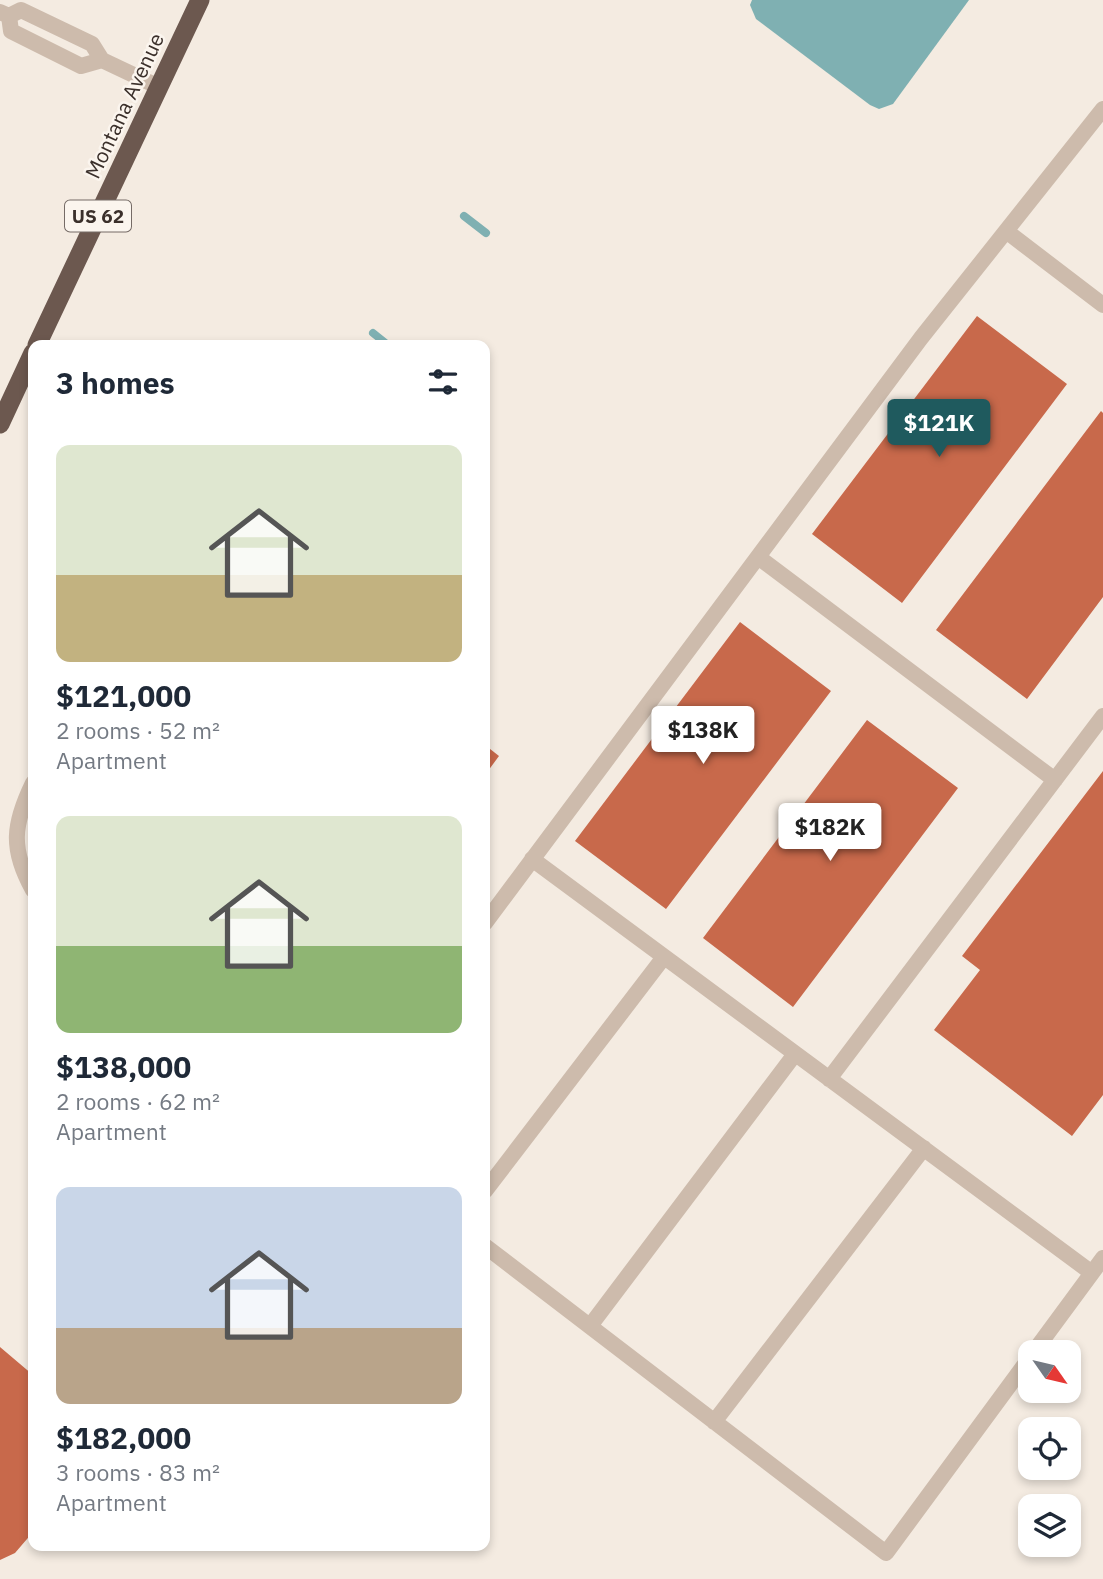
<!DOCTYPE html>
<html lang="en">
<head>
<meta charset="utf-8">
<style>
	body { margin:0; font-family:"IBM Plex Sans",sans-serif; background:#f6f6f7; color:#1f2937; height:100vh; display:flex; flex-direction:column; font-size:26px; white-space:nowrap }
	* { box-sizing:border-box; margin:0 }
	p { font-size:23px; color:#747a83 }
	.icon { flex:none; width:38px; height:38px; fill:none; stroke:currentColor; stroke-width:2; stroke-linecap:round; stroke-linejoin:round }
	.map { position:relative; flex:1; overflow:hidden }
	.drawer { position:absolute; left:28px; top:340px; width:462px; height:1211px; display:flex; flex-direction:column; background:#fff; border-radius:14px; box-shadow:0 4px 10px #0003 }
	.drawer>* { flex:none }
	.needle { width:46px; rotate:124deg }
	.buttons { position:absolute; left:1018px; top:1340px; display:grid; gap:14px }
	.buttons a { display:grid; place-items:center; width:63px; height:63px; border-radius:14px; background:#fff; box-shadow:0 4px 10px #0003; font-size:35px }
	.price { position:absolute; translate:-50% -60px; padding:0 16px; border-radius:7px; background:#fff; color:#222; font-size:23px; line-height:46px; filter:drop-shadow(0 2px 4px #0008) }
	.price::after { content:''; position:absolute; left:50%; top:42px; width:21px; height:16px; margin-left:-10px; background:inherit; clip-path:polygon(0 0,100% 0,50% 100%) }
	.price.on { background:#1f5a5e; color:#fff }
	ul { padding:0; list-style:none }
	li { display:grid; align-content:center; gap:14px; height:371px; padding:0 28px }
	li span { display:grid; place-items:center; height:217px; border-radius:14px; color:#555 }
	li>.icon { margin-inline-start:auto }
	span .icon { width:126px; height:126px; fill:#fffc; stroke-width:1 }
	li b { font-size:30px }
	h2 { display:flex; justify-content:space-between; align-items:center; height:84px; padding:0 28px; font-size:30px }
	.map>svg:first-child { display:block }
	.water { fill:#7fb0b2 }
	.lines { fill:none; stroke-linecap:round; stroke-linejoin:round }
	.stream { stroke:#7fb0b2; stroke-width:8 }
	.building { fill:#c8694b }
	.service { stroke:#cdbbac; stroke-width:16 }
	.trunk { stroke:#6c584f; stroke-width:19 }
	.labels { text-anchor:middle; stroke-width:5; stroke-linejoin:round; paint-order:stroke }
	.shield { fill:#fbf5ee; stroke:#756b66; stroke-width:2 }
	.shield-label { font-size:19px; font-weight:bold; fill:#3b302b }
	.street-label { font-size:21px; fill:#3b302b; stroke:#fbf5ee }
</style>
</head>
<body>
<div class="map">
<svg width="1103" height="1579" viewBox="0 0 1103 1579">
	<rect width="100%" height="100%" fill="#f4ebe1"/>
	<path class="water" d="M752 0H969L893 104 879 109 870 105 756 19 750 5Z"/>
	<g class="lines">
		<path class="stream" d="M464 216 486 233
			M373 333 388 345"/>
	</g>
	<path class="building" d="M977 316 1067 384 902 603 812 534Z
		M1101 411 1103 413V597L1027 699 936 630Z
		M740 622 831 691 666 909 575 841Z
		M867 720 958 788 793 1007 703 938Z
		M485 745 499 756 485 775Z
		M1103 771V1095L1072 1136 934 1030 980 970 962 956Z
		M0 1347 33 1375V1532L15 1553 0 1560Z"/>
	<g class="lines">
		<path class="service" d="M0 12 9 16 21 10 92 44 102 60 159 87
			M9 16 11 31 81 66 102 60
			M1006 231 1103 305
			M758 557 1055 780
			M33 783C13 824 10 849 33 890
			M532 859 1092 1273
			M485 923 921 338 1103 109
			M829 1079 1103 716
			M485 1191 664 957
			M485 1246 886 1553 1031 1356
			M590 1326 795 1054
			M1033 1353 1103 1258
			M714 1422 924 1148"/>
		<path class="trunk" d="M37 345 200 0
			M0 424 33 353"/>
	</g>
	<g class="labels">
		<rect class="shield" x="65" y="200.5" width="66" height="31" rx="5"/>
		<g class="shield-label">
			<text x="98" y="223">US 62</text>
		</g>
		<g class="street-label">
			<text transform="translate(125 106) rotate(-65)" y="7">Montana Avenue</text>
		</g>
	</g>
</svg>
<div class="buttons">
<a><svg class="needle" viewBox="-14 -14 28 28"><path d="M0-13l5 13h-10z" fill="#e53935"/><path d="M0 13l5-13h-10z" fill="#747a83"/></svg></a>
<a><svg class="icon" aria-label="locate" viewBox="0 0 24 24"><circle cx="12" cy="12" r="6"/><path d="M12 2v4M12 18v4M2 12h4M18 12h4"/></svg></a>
<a><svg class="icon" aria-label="layers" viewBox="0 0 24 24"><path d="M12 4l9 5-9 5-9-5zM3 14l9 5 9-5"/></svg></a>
</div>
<b class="price on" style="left:939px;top:459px">$121K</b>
<b class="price" style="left:703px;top:766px">$138K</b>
<b class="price" style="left:830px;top:863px">$182K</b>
<section class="drawer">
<h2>3 homes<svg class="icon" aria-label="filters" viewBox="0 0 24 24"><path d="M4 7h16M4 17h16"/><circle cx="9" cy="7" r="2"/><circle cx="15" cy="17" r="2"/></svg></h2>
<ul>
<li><span style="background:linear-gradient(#dfe7d0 60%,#c2b280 0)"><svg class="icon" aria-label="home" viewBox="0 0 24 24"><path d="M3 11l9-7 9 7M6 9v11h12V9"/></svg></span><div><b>$121,000</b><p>2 rooms · 52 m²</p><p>Apartment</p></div></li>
<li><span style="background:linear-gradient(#dfe7d0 60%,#8fb573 0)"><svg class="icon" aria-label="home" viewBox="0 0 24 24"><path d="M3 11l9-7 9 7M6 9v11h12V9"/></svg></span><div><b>$138,000</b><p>2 rooms · 62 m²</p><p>Apartment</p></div></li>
<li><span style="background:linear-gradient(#c9d6e8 65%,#b9a48a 0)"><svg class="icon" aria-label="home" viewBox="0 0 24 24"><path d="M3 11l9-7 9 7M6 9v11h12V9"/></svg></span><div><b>$182,000</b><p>3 rooms · 83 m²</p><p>Apartment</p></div></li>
</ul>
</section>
</div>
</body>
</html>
